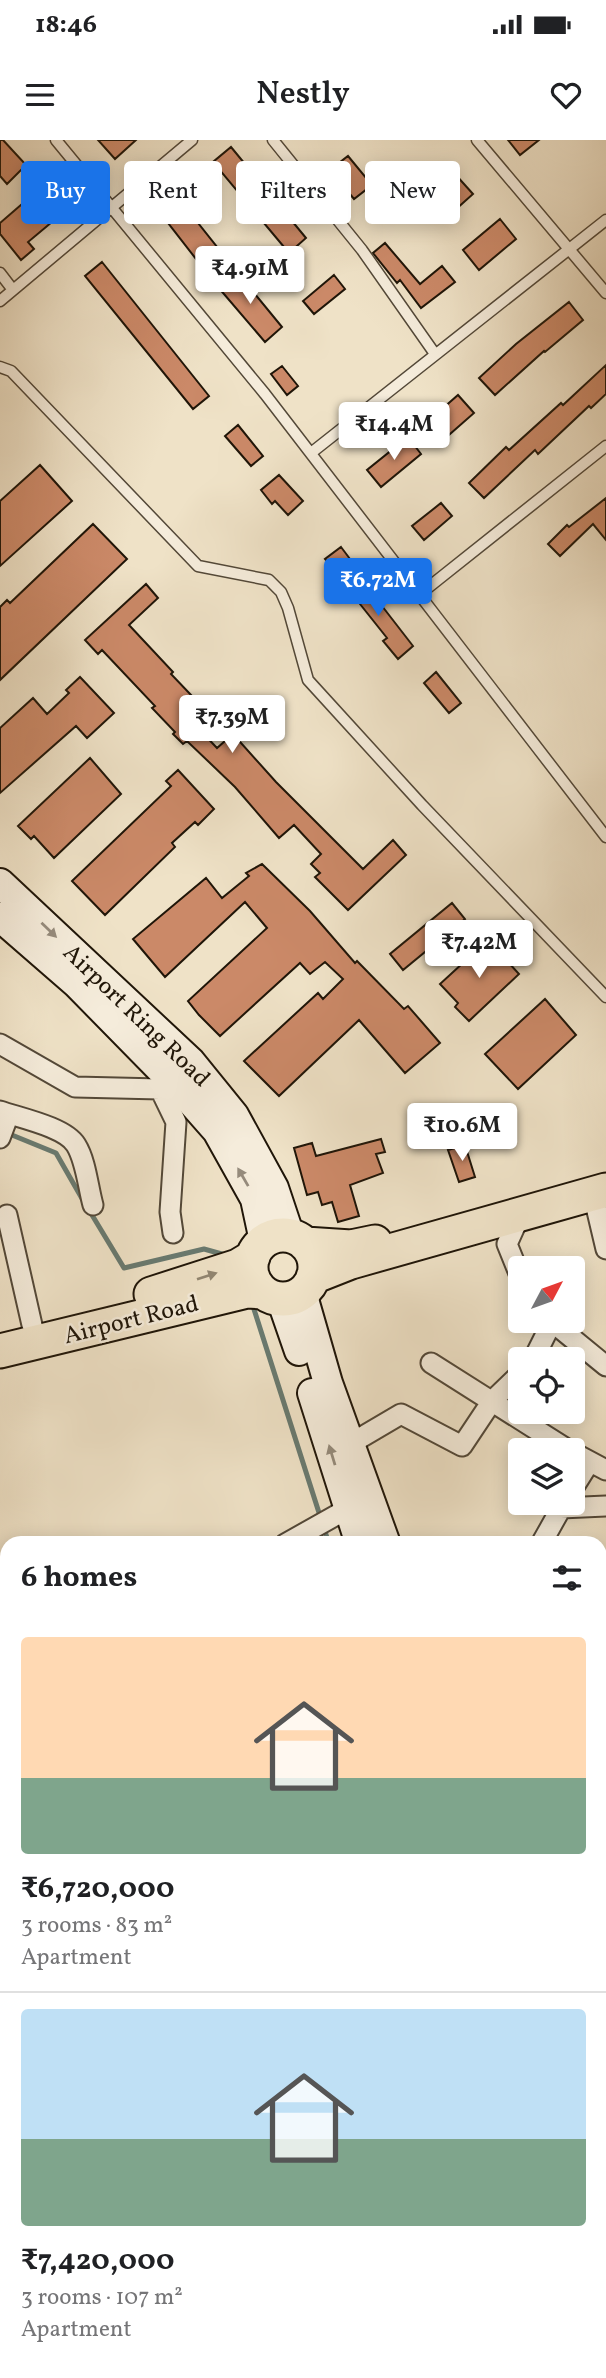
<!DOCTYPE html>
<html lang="en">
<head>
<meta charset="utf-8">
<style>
	body { margin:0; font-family:Vollkorn,serif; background:#f6f6f6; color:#202124; height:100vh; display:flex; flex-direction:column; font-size:26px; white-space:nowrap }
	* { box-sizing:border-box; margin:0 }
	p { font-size:23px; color:#757577 }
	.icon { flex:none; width:38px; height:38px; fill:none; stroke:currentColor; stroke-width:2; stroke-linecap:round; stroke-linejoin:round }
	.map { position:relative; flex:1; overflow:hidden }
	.drawer { position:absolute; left:0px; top:1396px; width:607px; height:842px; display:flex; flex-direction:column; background:#fff; border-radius:21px 21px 0 0; box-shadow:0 4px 18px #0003 }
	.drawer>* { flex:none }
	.guide { position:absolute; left:21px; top:21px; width:565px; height:63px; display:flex; gap:14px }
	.needle { width:46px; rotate:49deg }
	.fabs { position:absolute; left:508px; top:1116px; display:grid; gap:14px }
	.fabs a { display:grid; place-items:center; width:77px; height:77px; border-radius:7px; background:#fff; box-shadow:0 4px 18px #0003; font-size:35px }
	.price { position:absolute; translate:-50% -60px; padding:0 16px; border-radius:7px; background:#fff; color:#222; font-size:23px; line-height:46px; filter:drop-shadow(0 2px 4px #0008) }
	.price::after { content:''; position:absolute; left:50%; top:42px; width:21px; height:16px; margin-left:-10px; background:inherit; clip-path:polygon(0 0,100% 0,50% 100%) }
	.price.on { background:#1a73e8; color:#fff }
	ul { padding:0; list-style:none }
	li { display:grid; align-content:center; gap:14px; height:371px; padding:0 21px }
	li+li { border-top:2px solid #e0e0e0 }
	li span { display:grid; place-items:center; height:217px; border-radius:7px; color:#555 }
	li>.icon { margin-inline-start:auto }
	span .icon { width:126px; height:126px; fill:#fffc; stroke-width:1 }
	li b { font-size:30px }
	h2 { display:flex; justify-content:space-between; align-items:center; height:84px; padding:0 21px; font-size:30px }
	.chip { padding:0 24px; border-radius:7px; background:#fff; box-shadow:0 4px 18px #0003; font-size:24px; line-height:63px }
	.chip.on { background:#1a73e8; color:#fff }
	.status { display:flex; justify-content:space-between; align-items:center; height:49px; padding:0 35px; background:#fff; direction:ltr }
	.status svg { height:19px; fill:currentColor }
	header { display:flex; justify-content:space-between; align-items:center; height:91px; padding:0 21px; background:#fff; font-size:32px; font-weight:600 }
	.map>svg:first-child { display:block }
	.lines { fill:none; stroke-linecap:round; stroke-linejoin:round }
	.stream { stroke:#697a70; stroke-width:5 }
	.building { fill:#cb8968; stroke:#1f1508; stroke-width:2 }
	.service-casing { stroke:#534838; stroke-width:13 }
	.minor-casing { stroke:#534838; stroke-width:23 }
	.secondary-casing { stroke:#1f1508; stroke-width:32 }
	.trunk-casing { stroke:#1f1508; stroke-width:37 }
	.service { stroke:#f5ecdb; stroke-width:10 }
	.minor { stroke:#f5ecdb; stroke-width:19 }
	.secondary { stroke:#f5ecdb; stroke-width:28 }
	.trunk { stroke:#efe2c7; stroke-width:33 }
	.oneway { fill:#958b7c }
	.oneway2 { fill:#918671 }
	.labels { text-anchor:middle; stroke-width:5; stroke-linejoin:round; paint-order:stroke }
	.street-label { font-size:24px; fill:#1f1508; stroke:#f5ecdb }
</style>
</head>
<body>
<div class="status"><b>18:46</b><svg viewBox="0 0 49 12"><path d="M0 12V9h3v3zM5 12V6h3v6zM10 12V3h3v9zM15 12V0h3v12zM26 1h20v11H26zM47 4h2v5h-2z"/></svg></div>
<header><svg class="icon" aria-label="menu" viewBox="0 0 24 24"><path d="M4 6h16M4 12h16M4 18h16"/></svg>Nestly<svg class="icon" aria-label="heart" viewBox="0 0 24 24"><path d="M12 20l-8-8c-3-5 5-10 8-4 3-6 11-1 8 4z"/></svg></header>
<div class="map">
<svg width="606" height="2238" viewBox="0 0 606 2238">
	<rect width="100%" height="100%" fill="#efe2c7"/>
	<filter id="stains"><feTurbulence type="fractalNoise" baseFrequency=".00286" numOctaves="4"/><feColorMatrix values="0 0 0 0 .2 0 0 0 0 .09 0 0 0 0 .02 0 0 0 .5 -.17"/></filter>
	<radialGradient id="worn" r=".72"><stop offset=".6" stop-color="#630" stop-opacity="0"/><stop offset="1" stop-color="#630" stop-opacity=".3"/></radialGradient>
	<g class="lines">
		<path class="stream" d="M7 993 56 1013 84 1062
			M89 1070 124 1128 204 1109 229 1116
			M252 1163 329 1404
			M600 1697H606"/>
	</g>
	<path class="building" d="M0 0H3L26 25 7 44 0 36Z
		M98 0H136L115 19Z
		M508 0H539L520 15Z
		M231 7 306 98 289 113 213 22Z
		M348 16 372 45 354 59 330 30Z
		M455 34 473 54 455 70 437 50Z
		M44 45 65 71 28 102 34 109 21 120 0 94V83Z
		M175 54 221 112 203 128 158 70Z
		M500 79 516 99 479 130 463 110Z
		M385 103 420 144 442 126 455 142 421 168 400 140 397 143 373 113Z
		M102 122 209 256 193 269 85 136Z
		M236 131 282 187 265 202 218 147Z
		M334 135 345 149 314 174 303 161Z
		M569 162 583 180 545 212 544 211 495 255 479 238 516 204Z
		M606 225V254L591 268 589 266 538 314 535 310 484 358 469 343 506 307 509 310 561 263 563 265Z
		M282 226 298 246 287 255 271 234Z
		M458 255 474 273 442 301 426 283Z
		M238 285 263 316 251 326 225 296Z
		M408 297 421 314 381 347 367 330Z
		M40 325 72 361 0 426V361Z
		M279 335 303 361 288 375 275 361 272 364 261 350Z
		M606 358V400L593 384 560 416 548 404 567 385 569 387Z
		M441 363 452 376 424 400 412 386Z
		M93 384 127 419 0 540V467L7 460 10 463Z
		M341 407 350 419 335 431 325 419Z
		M352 434 379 468 382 466 413 506 398 519 383 501 387 498 356 459 353 461 340 444Z
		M146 444 158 458 129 485 173 532 171 534 212 577 199 589 217 608 233 594 276 642 363 729 393 700 406 715 348 770 315 737 320 733 311 724 321 714 294 685 279 698 235 647 187 601 183 604 173 594 175 592 152 568 155 566 102 510 98 514 85 500Z
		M436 532 461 563 449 573 424 543Z
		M80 537 114 573 87 598 76 586 0 653V588L33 558 47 574 69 553 66 550Z
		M90 618 121 654 54 718 34 696 31 699 18 686Z
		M178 630 214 669 198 685 195 682 172 703 175 707 105 775 72 741 171 646 166 641Z
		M262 724 310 771 355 823 357 821 404 869 408 866 440 903 405 933 359 880 279 956 244 921 318 853 323 859 343 839 325 822 310 834 300 823 220 896 199 875 188 861 267 788 245 762 165 837 133 799 206 738 222 758 249 736 246 733Z
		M452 763 465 779 403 830 390 814Z
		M488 800 519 834 469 881 455 867 458 863 440 844Z
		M545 859 576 895 518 949 485 914Z
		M381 999 385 1012 376 1014 383 1033 350 1045 359 1076 338 1082 332 1062 322 1065 318 1052 307 1055 294 1008 312 1003 316 1016Z
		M465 1005 475 1037 459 1042 448 1010Z"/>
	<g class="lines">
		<defs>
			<path id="service" d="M56 0 265 254 606 697
				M273 0 362 110 435 214
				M477 0 606 153
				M0 133 13 150
				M0 161 192 0
				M0 227 11 231 198 426 269 440 281 452 288 468 308 540 422 665 606 857
				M311 313 606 80
				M420 454 606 306
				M0 1722 7 1719
				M0 2027 7 2030"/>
			<path id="minor" d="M0 904 75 947 160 949 176 982 170 1072 173 1093
				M0 971C20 978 65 987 76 1005 86 1021 88 1047 93 1065
				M0 998 9 974
				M593 1054 606 1109
				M7 1075 32 1185
				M520 1136 507 1104 521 1073
				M551 1181 606 1226
				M533 1220 552 1182
				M431 1223 570 1311
				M350 1304 401 1274 462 1306 492 1261 520 1234
				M572 1312 606 1330
				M572 1350 589 1323
				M561 1368 606 1366
				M285 1404 349 1368
				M541 1404 564 1363
				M0 1430 7 1449
				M600 1466 606 1469
				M0 1488 7 1475
				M600 1503 606 1493
				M0 1629 7 1630
				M600 1642 606 1644
				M0 1741 7 1732
				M600 1775 606 1776
				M574 2238H590"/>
			<path id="secondary" d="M0 743 191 922 234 975 274 1048 290 1096
				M0 777 77 844 180 949 217 991 255 1059 264 1101
				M304 1151 305 1163 328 1243 386 1404
				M281 1159 299 1211
				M312 1253 360 1404
				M600 1846 606 1855
				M600 1894 606 1903"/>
			<path id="trunk" d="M251 1127a32 32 0 1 1 64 0a32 32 0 1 1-64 0Z
				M305 1104 351 1107 375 1102
				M313 1137 351 1122 606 1050
				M151 1154 238 1126 253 1117
				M0 1211 247 1151 263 1152"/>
		</defs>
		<use href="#service" class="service-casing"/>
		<use href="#minor" class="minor-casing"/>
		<use href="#secondary" class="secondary-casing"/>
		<use href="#trunk" class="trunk-casing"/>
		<use href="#service" class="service"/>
		<use href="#minor" class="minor"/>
		<use href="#secondary" class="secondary"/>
		<use href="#trunk" class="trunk"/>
	</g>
	<defs><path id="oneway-solid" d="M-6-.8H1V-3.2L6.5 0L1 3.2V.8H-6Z" transform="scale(1.75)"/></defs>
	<g class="oneway">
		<use href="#oneway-solid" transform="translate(49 790) rotate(44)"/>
		<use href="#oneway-solid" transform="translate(243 1037) rotate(-120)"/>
		<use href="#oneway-solid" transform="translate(332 1315) rotate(-107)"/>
	</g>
	<use class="oneway2" href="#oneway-solid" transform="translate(207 1136) rotate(-18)"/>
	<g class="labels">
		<g class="street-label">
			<text transform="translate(137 875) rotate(44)" y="8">Airport Ring Road</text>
			<text transform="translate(131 1179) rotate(-14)" y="8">Airport Road</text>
		</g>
	</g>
	<rect width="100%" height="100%" filter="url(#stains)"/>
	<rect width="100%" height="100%" fill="url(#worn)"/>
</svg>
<div class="fabs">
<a><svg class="needle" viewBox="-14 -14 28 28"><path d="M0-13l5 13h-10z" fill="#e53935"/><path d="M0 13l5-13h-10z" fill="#757577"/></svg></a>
<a><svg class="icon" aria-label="locate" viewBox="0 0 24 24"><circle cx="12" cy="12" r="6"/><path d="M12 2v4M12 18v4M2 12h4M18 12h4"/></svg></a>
<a><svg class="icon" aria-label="layers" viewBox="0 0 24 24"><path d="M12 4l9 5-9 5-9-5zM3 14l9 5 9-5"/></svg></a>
</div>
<b class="price" style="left:250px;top:166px">₹4.91M</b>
<b class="price" style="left:394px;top:322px">₹14.4M</b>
<b class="price on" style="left:378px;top:478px">₹6.72M</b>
<b class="price" style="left:232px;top:615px">₹7.39M</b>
<b class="price" style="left:479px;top:840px">₹7.42M</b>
<b class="price" style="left:462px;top:1023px">₹10.6M</b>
<div class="guide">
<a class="chip on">Buy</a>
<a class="chip">Rent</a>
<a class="chip">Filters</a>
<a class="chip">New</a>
</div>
<section class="drawer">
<h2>6 homes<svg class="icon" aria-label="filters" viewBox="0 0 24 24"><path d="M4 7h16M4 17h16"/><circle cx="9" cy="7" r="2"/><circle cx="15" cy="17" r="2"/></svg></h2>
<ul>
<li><span style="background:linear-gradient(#ffd9b3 65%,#7fa58c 0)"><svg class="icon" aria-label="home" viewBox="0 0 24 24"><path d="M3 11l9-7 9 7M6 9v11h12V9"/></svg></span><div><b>₹6,720,000</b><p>3 rooms · 83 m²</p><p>Apartment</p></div></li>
<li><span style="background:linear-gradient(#bfe0f5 60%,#7fa58c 0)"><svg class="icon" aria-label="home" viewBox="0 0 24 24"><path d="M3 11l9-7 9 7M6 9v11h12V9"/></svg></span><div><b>₹7,420,000</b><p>3 rooms · 107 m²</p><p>Apartment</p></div></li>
</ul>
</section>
</div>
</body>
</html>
